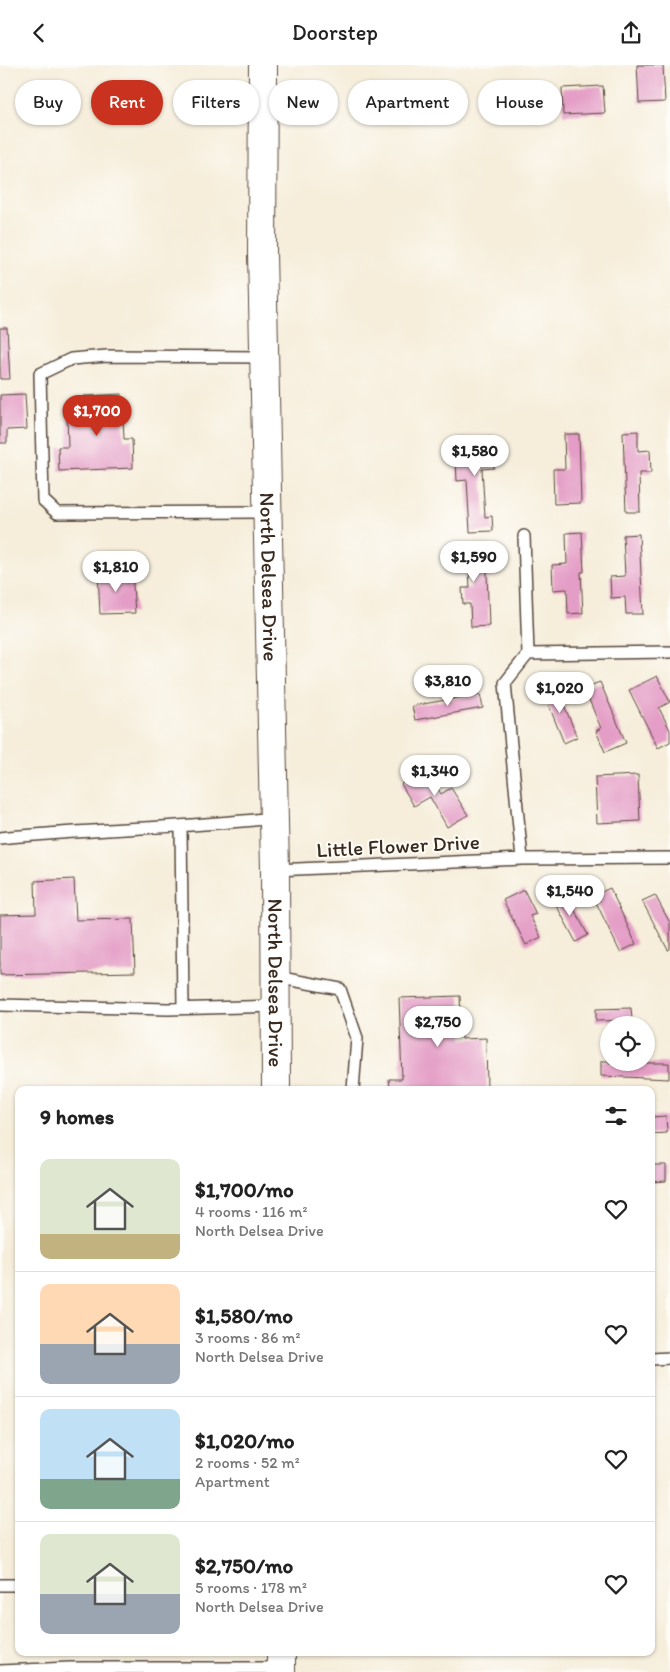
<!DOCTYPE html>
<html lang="en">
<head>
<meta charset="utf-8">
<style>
	body { margin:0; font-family:Itim,sans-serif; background:#f2f2f2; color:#222; height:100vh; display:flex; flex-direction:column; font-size:19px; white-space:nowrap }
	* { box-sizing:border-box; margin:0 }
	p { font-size:16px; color:#767676 }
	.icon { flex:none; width:28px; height:28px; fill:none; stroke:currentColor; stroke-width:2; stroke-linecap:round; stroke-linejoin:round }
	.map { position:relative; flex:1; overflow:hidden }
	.drawer { position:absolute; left:15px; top:1021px; width:640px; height:570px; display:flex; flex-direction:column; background:#fff; border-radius:10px; box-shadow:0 1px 4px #0004 }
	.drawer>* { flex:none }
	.hud { position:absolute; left:15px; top:15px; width:640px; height:45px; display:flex; gap:10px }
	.buttons { position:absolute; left:600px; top:951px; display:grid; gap:10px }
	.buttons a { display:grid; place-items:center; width:55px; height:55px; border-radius:50%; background:#fff; box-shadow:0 1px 4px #0004; font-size:25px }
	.price { position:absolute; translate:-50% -42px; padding:0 11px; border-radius:18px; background:#fff; color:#222; font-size:16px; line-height:32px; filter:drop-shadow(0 1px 2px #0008) }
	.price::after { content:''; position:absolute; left:50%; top:30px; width:15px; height:11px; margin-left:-8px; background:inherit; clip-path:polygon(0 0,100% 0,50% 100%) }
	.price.on { background:#c8321e; color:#fff }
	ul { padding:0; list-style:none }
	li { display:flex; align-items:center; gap:15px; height:125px; padding:0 25px }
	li+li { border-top:1px solid #e0e0e0 }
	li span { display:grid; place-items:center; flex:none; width:140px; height:100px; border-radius:10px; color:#555 }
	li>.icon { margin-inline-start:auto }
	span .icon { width:60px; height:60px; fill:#fffc; stroke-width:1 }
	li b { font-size:21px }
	h2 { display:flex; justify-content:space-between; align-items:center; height:60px; padding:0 25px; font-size:21px }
	.chip { padding:0 18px; border-radius:22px; background:#fff; box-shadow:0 1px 4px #0004; font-size:18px; line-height:45px }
	.chip.on { background:#c8321e; color:#fff }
	header { display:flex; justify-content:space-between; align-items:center; height:65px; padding:0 25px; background:#fff; font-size:22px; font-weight:600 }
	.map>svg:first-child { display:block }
	.building { fill:#e49dc6 }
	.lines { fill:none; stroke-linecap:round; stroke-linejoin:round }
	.service-casing { stroke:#57473a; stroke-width:14 }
	.primary-casing { stroke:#57473a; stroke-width:30 }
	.service { stroke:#fff; stroke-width:11 }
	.primary { stroke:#fff; stroke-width:28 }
	.labels { text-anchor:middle; stroke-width:4; stroke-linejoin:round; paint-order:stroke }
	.street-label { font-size:21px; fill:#3b2a1e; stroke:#fdfcf7 }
</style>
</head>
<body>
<header><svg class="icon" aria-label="back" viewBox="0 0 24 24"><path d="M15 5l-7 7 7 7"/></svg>Doorstep<svg class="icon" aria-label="share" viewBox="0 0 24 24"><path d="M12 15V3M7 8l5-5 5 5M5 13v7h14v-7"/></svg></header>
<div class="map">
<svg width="670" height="1607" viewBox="0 0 670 1607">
	<rect width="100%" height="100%" fill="#fdfcf7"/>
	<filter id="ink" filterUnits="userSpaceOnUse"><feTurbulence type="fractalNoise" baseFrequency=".02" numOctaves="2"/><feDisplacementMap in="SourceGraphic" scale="10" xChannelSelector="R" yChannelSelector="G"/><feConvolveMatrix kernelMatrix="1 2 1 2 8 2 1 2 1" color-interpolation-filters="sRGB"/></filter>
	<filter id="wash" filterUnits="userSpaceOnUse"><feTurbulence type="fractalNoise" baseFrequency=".0096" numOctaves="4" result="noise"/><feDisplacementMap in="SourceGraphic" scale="20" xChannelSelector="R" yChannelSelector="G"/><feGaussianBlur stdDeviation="1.12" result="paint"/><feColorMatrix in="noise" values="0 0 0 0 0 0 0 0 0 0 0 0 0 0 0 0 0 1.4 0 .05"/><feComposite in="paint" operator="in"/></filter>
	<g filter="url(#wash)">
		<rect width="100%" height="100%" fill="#f6edda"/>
		<g id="blocks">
			<path class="building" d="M637 0H663L665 37 639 38Z
				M603 21 605 48 563 50 562 23Z
				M0 263H7L10 314H0Z
				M25 329 27 364 7 365V378H0V330Z
				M122 329 124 374H132L133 403 59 406 58 382H68L67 351H85L84 331Z
				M638 366V386L650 385 651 408H639L640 447H626L623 367Z
				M564 369H579L581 438 554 439 553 404H565Z
				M492 372 494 403 482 404 485 452 492 451 493 466 470 467 467 415 457 416 455 374Z
				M582 467 584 507H581L583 548 568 549 567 524 553 525 552 500 567 499 566 468Z
				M639 469 643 549H626L625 532 611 533 610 512 625 511 623 470Z
				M486 483 489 561 471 562 470 539H463L462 523H470L469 505 452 506V484Z
				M132 506 135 548 100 549 98 507Z
				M657 611 670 637 659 643 670 665V677L658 683 629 625Z
				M600 617 626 678 605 687 596 666 601 663 584 623Z
				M556 620 577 672 564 678 543 626Z
				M480 629 483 643 415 655 412 641Z
				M426 704 441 729 451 723 468 750 447 762 430 732 414 741 401 719Z
				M638 710 640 756 597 758 595 712Z
				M74 814 76 855 133 854 135 907 0 910V850L36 849 35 816Z
				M610 823 636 879 620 887 593 831Z
				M524 825 536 849 530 851 541 872 526 880 503 835Z
				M565 827 588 870 576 877 553 834Z
				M655 830 670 858V884L668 885 642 836Z
				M460 931 462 974 486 973 487 1025H390L389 1014H402L399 933Z
				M631 943 632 955 596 956V944Z
				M601 996H609V998H669V1014L601 1011Z
				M666 1051 667 1068 651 1069V1052Z
				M651 1100H666V1116L651 1117Z"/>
		</g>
	</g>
	<g filter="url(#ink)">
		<use href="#blocks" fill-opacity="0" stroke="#57473a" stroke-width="1"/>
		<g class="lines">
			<defs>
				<path id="service" d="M264 292 107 291 71 294 40 309 43 435 57 448 267 447
					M524 471 528 589
					M181 761 183 943
					M0 773C91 764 183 763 274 753
					M522 794 505 618 528 589 670 587
					M275 805 522 794 670 793
					M276 912 340 924 357 973 353 1025
					M0 940 168 944 276 941
					M651 1294 670 1293
					M0 1520H19
					M0 1606 70 1603H281"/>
				<g id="primary">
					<path id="s1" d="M263 0 262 188 275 805 276 1025"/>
					<path d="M281 1588V1607"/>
				</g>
			</defs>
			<use href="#service" class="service-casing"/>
			<use href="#primary" class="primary-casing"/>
			<use href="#service" class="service"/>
			<use href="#primary" class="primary"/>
		</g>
	</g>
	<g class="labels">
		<g class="street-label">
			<text dy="7" stroke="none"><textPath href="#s1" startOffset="512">North Delsea Drive</textPath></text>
			<text transform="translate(398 781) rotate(-3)" y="7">Little Flower Drive</text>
			<text dy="7" stroke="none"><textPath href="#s1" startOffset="918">North Delsea Drive</textPath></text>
		</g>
	</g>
</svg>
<div class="buttons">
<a><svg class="icon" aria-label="locate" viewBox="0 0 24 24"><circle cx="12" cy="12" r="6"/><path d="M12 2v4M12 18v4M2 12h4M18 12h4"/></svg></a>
</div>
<b class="price on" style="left:97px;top:372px">$1,700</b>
<b class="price" style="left:475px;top:412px">$1,580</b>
<b class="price" style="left:474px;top:518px">$1,590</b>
<b class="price" style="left:116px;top:528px">$1,810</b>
<b class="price" style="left:448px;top:642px">$3,810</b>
<b class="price" style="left:560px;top:649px">$1,020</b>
<b class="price" style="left:435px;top:732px">$1,340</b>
<b class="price" style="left:570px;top:852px">$1,540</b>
<b class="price" style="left:438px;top:983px">$2,750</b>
<div class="hud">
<a class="chip">Buy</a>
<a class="chip on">Rent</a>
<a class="chip">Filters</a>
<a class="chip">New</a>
<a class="chip">Apartment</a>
<a class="chip">House</a>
</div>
<section class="drawer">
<h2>9 homes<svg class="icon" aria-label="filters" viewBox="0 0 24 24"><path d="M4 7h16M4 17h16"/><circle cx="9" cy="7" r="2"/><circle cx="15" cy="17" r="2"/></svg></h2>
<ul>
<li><span style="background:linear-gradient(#dfe7d0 75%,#c2b280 0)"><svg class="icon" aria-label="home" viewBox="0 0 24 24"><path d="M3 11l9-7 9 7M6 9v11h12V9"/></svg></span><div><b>$1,700/mo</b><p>4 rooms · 116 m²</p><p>North Delsea Drive</p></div><svg class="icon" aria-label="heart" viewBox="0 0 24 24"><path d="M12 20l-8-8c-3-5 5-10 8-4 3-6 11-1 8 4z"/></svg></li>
<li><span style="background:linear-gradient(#ffd9b3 60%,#9aa5b1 0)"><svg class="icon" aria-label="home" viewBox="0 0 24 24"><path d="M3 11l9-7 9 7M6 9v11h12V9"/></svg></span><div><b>$1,580/mo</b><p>3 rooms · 86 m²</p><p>North Delsea Drive</p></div><svg class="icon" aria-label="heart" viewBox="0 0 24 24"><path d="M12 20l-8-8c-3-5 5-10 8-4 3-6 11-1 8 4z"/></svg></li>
<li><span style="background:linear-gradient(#bfe0f5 70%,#7fa58c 0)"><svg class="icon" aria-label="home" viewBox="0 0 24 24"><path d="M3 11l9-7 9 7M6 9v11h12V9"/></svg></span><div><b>$1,020/mo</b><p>2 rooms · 52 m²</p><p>Apartment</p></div><svg class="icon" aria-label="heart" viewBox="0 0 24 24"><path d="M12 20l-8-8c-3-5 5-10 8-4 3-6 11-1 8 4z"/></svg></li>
<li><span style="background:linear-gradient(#dfe7d0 60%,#9aa5b1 0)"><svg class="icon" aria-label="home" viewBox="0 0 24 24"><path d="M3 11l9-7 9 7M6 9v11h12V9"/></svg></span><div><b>$2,750/mo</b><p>5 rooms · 178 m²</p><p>North Delsea Drive</p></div><svg class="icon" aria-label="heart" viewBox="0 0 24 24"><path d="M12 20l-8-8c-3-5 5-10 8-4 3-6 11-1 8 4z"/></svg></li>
</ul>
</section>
</div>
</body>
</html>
